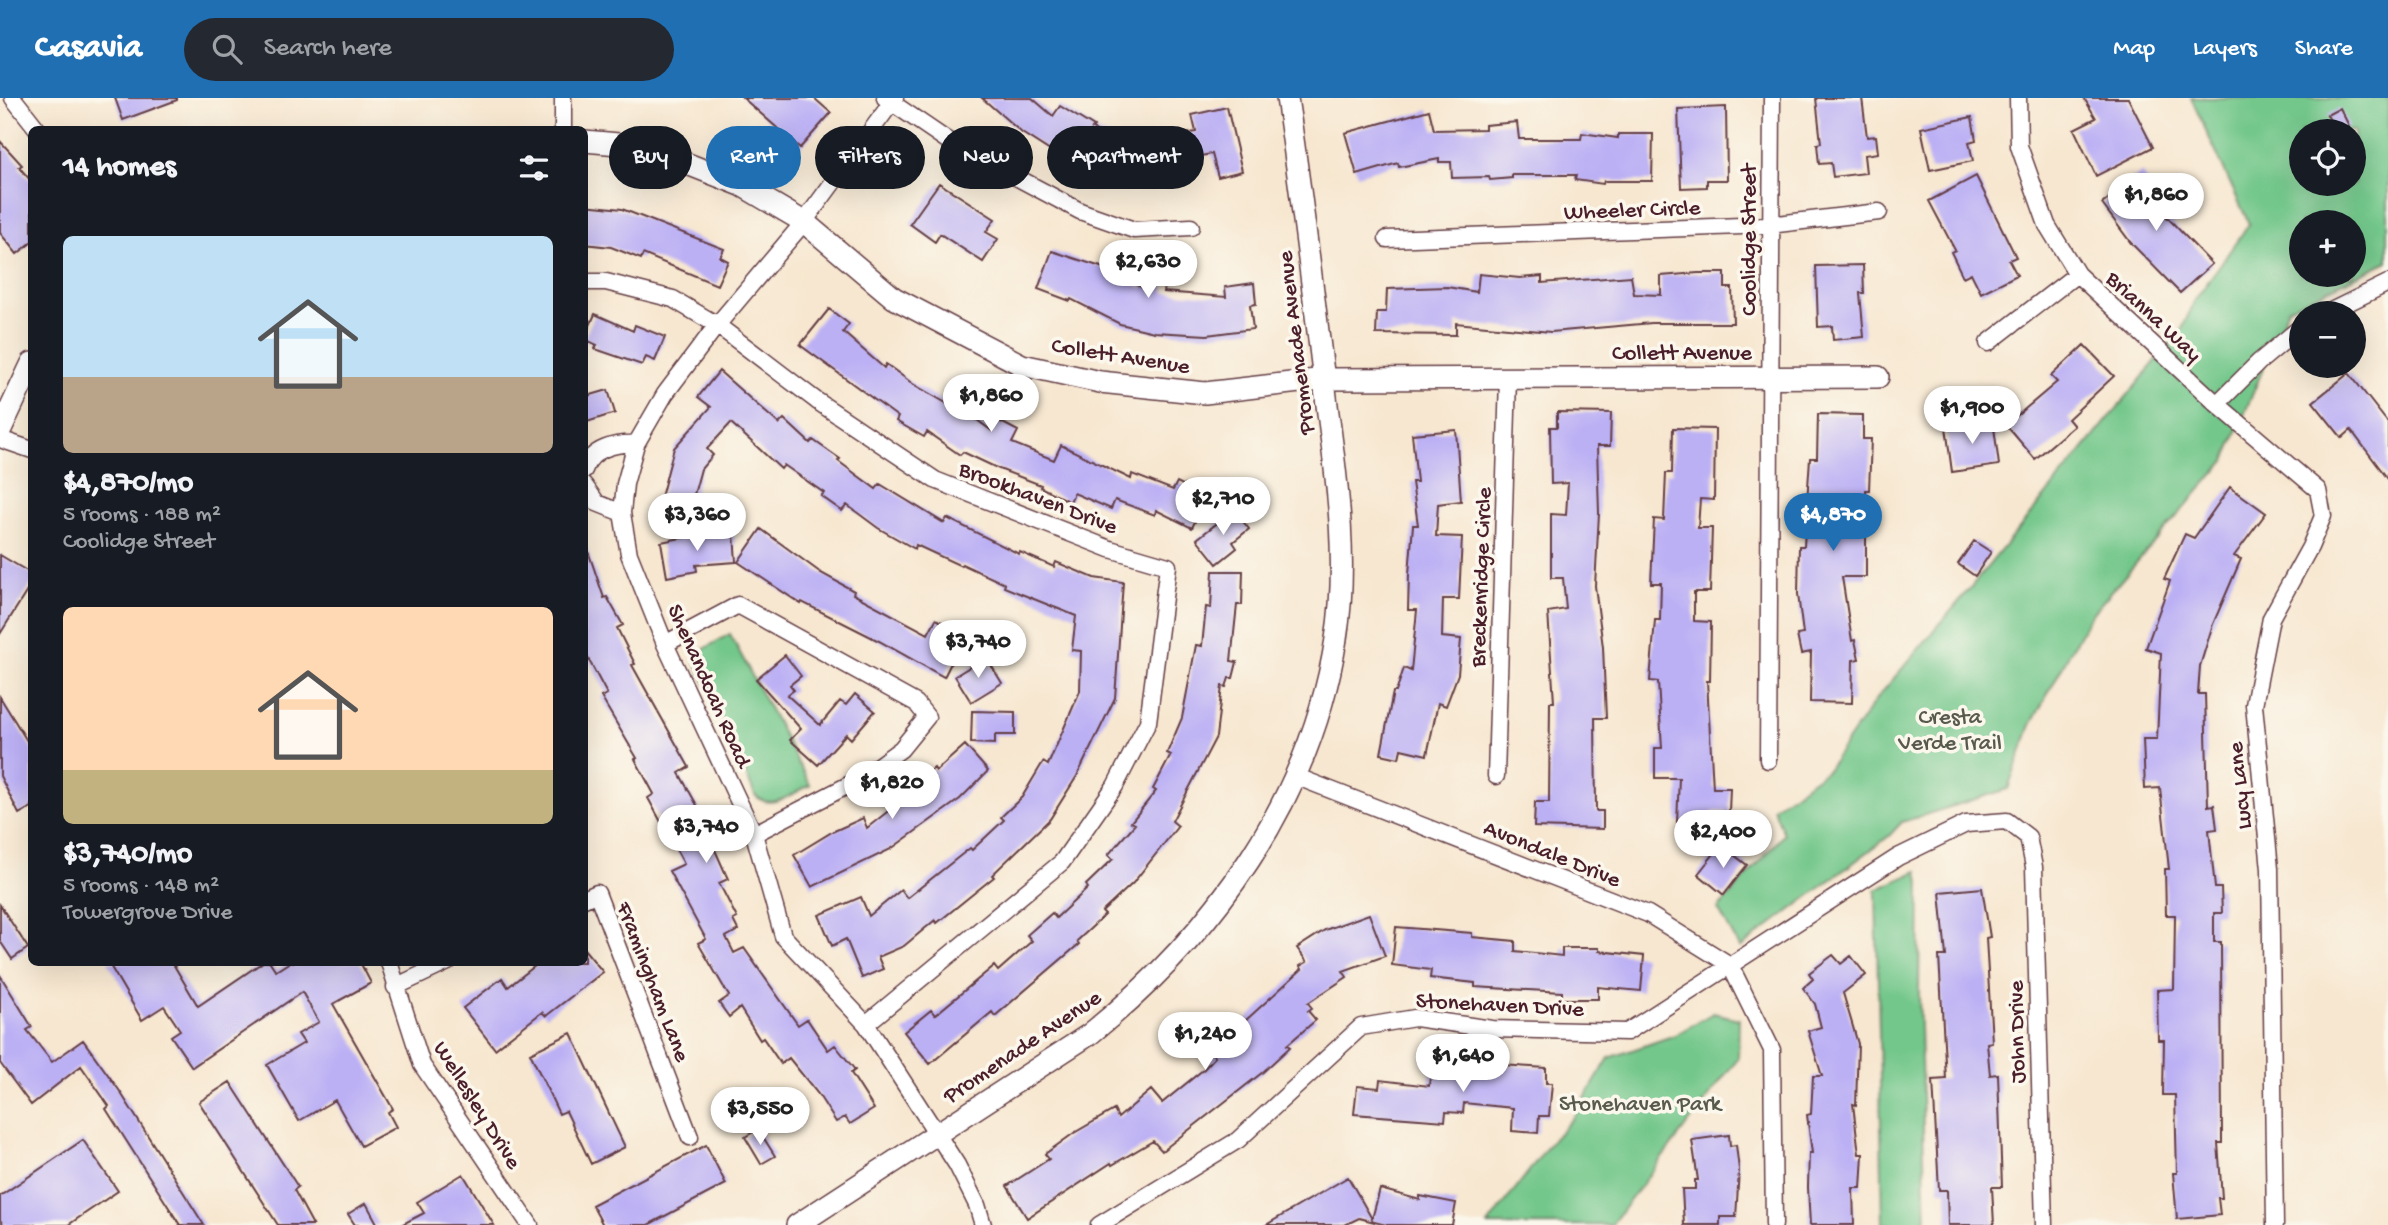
<!DOCTYPE html>
<html lang="en">
<head>
<meta charset="utf-8">
<style>
	body { margin:0; font-family:"Gochi Hand",sans-serif; background:#242831; color:#f1f3f6; height:100vh; display:flex; flex-direction:column; font-size:26px; white-space:nowrap }
	* { box-sizing:border-box; margin:0 }
	p { font-size:23px; color:#9ea1a6 }
	.icon { flex:none; width:38px; height:38px; fill:none; stroke:currentColor; stroke-width:2; stroke-linecap:round; stroke-linejoin:round }
	.map { position:relative; flex:1; overflow:hidden }
	.drawer { position:absolute; left:28px; top:28px; width:560px; height:840px; display:flex; flex-direction:column; background:#171b24; border-radius:10px; box-shadow:0 7px 28px #0002 }
	.drawer>* { flex:none }
	.banner { position:absolute; left:609px; top:28px; width:665px; height:63px; display:flex; gap:14px }
	.tools { position:absolute; left:2289px; top:21px; display:grid; gap:14px }
	.tools a { display:grid; place-items:center; width:77px; height:77px; border-radius:50%; background:#171b24; box-shadow:0 7px 28px #0002; font-size:35px }
	.price { position:absolute; translate:-50% -60px; padding:0 16px; border-radius:24px; background:#fff; color:#222; font-size:23px; line-height:46px; filter:drop-shadow(0 2px 4px #0008) }
	.price::after { content:''; position:absolute; left:50%; top:42px; width:21px; height:16px; margin-left:-10px; background:inherit; clip-path:polygon(0 0,100% 0,50% 100%) }
	.price.selected { background:#1f6fb2; color:#fff }
	ul { padding:0; list-style:none }
	li { display:grid; align-content:center; gap:14px; height:371px; padding:0 35px }
	li span { display:grid; place-items:center; height:217px; border-radius:10px; color:#555 }
	li>.icon { margin-inline-start:auto }
	span .icon { width:126px; height:126px; fill:#fffc; stroke-width:1 }
	li b { font-size:30px }
	h2 { display:flex; justify-content:space-between; align-items:center; height:84px; padding:0 35px; font-size:30px }
	.pill { padding:0 24px; border-radius:32px; background:#171b24; box-shadow:0 7px 28px #0002; font-size:24px; line-height:63px }
	.pill.selected { background:#1f6fb2; color:#fff }
	header { display:flex; align-items:center; gap:42px; box-sizing:border-box; height:98px; padding:0 35px; background:#1f6fb2; color:#fff }
	header strong { font-size:33px }
	nav { display:flex; gap:38px; margin-inline-start:auto; font-size:24px }
	.search { width:490px; height:63px; background:#242831; display:flex; align-items:center; gap:18px; box-sizing:border-box; padding:0 24px; border-radius:38px; color:#9ea1a6; font-size:26px }
	.map>svg:first-child { display:block }
	.green { fill:#73c78b; stroke:#5e735b; stroke-width:2; fill-rule:evenodd }
	.building { fill:#bcb0f4 }
	.lines { fill:none; stroke-linecap:round; stroke-linejoin:round }
	.street-casing { stroke:#643d44; stroke-width:19 }
	.secondary-casing { stroke:#643d44; stroke-width:24 }
	.street { stroke:#fff; stroke-width:16 }
	.secondary { stroke:#fff; stroke-width:21 }
	.labels { text-anchor:middle; stroke-width:7; stroke-linejoin:round; paint-order:stroke }
	.street-label { font-size:23px; fill:#4a1f2b; stroke:#fbf7ec }
	.park-label { font-size:23px; fill:#585a4d; stroke:#fbf7ec }
</style>
</head>
<body>
<header>
<strong>Casavia</strong>
<div class="search"><svg class="icon" aria-label="search" viewBox="0 0 24 24"><circle cx="10" cy="10" r="6"/><path d="M15 15l6 6"/></svg>Search here</div>
<nav><a>Map</a><a>Layers</a><a>Share</a></nav>
</header>
<div class="map">
<svg width="2388" height="1127" viewBox="0 0 2388 1127">
	<rect width="100%" height="100%" fill="#fbf7ec"/>
	<filter id="ink" filterUnits="userSpaceOnUse"><feTurbulence type="fractalNoise" baseFrequency=".0143" numOctaves="2"/><feDisplacementMap in="SourceGraphic" scale="14" xChannelSelector="R" yChannelSelector="G"/><feConvolveMatrix kernelMatrix="1 2 1 2 8 2 1 2 1" color-interpolation-filters="sRGB"/></filter>
	<filter id="wash" filterUnits="userSpaceOnUse"><feTurbulence type="fractalNoise" baseFrequency=".00686" numOctaves="4" result="noise"/><feDisplacementMap in="SourceGraphic" scale="28" xChannelSelector="R" yChannelSelector="G"/><feGaussianBlur stdDeviation="1.57" result="paint"/><feColorMatrix in="noise" values="0 0 0 0 0 0 0 0 0 0 0 0 0 0 0 0 0 1.4 0 .05"/><feComposite in="paint" operator="in"/></filter>
	<g filter="url(#wash)">
		<rect width="100%" height="100%" fill="#f7e7d0"/>
		<path class="green" d="M2191 0H2388V163L2288 210 2225 363 2089 519 2031 627 2008 691 1902 724 1889 738 1740 850 1718 811 1784 736 1773 710 1827 672 1877 600 1962 500 2182 231 2195 202 2249 126ZM2301 33H2354V86H2301ZM2301 124H2354V177H2301Z
			M730 536 810 687C793 695 770 714 755 697L696 564 699 554Z
			M1918 773 1920 784 1919 896 1926 1127H1883L1876 792Z
			M1713 915 1739 921 1738 960 1611 1127H1488L1551 1044 1573 1020 1609 960 1675 937Z"/>
		<g id="blocks">
			<path class="building" d="M115 0H177V2L123 22Z
				M743 0H814L831 15 800 50Z
				M982 0H1032L1053 18 1060 8 1094 29 1092 31 1134 51 1119 82 1064 55 1061 60 1022 35Z
				M1816 0H1862L1867 39 1876 38 1878 55 1864 57 1866 75 1833 79 1831 65 1819 66 1817 46 1821 45Z
				M2084 0H2128L2153 49 2096 78 2074 31 2096 20Z
				M1227 9 1242 73 1218 79 1212 56 1172 63 1173 73 1150 77 1145 43 1196 34 1192 17Z
				M1726 9 1727 82H1707V89L1681 90 1678 11Z
				M2340 10 2349 28 2336 33 2327 17Z
				M1429 12 1434 32 1485 31V27L1517 24 1519 41H1581L1582 35 1618 40V36H1653L1652 83H1604L1603 86 1575 82 1576 77H1512V80L1490 82 1489 79 1452 80 1451 64H1439V61L1399 69 1398 65 1357 77 1345 35Z
				M1972 19 1976 42 1969 44 1973 63 1930 72 1921 30Z
				M0 43 22 67 19 69 32 84V144L17 156 0 135Z
				M2141 75 2172 113 2166 118 2212 166 2180 195 2131 145 2102 106Z
				M1976 78 2016 159 2009 162 2017 177 1981 195 1971 175 1963 179 1951 154 1955 152 1929 103Z
				M939 85 995 121 986 134 998 141 983 164 940 136 935 144 910 126Z
				M584 107 622 111 724 151 720 159 728 163 717 187 643 156 641 161 611 149 584 146Z
				M1052 153 1104 170 1143 190 1144 185 1165 189 1164 194 1226 199 1225 189 1254 185 1256 206 1250 207 1253 231 1207 237 1154 234 1120 226 1071 201 1070 203 1038 191Z
				M1863 167 1864 195H1860L1864 239 1833 242 1832 228 1818 229 1816 168Z
				M1698 175H1725V190H1732L1733 225H1652L1551 234 1456 225V237L1376 236 1377 214H1386L1387 191 1447 189 1477 194 1479 176 1520 180 1542 178V185L1631 178 1634 196 1661 197V178Z
				M829 211 849 226 843 234 884 270 886 266 913 286 953 309 955 306 992 333 997 322 1018 333 1012 345 1054 362 1061 347 1131 381 1132 376 1173 392 1177 384 1199 395 1195 402 1203 406 1192 430 1156 412 1155 417 1115 402 1111 411 1074 395 1070 404 1040 389 1041 387 999 371 963 354 960 357 927 334 924 339 896 323 898 319 800 247Z
				M595 216 633 233 635 227 665 239 655 263 646 259 642 267 595 251 597 247 584 241Z
				M2084 247 2114 278 2068 321 2074 328 2035 361 2006 327 2057 284 2051 278Z
				M719 273 779 326 784 321 810 345 813 342 840 361 838 363 876 391 880 386 944 425 947 420 1019 456 1020 454 1054 469 1056 464 1094 480 1123 484 1115 600 1077 678 1050 721 992 777 994 779 937 825 935 822 904 848 878 859 883 871 862 880 846 841 832 848 819 817 861 799 869 818 901 792 907 800 970 750 972 752 1004 722 1001 719 1022 699 1043 664 1048 667 1080 593 1081 553 1072 552 1076 518 1004 489 1005 486 962 466 961 468 916 447 915 451 878 430 847 407 842 413 821 398 824 395 784 367 781 371 731 325 707 351 713 357 701 371 690 411 660 403 674 350 711 309 698 299Z
				M2349 275 2388 325V381L2351 332 2342 340 2313 304Z
				M608 292 615 315 584 325V299Z
				M1557 314 1611 315 1610 348H1597L1599 415 1595 488 1603 549 1606 620H1595L1596 713H1603V731L1534 729 1535 704H1549L1550 604H1554L1548 514 1566 511 1563 480H1551V416L1566 417 1568 385 1551 386 1550 329H1557Z
				M1818 316 1863 317V341H1871L1869 392H1866V479H1842L1852 543 1855 542 1859 561 1853 562 1852 605 1810 604 1811 554 1801 556 1797 537 1803 536 1798 496 1799 448H1804L1810 360H1817Z
				M1993 322 1999 367 1952 374 1946 329Z
				M1673 330 1715 331 1714 402 1700 401 1698 430H1712L1710 494H1694V523L1711 524 1710 583H1707L1713 690H1730L1729 714 1712 713 1711 725 1677 724 1679 680H1655V650H1662L1658 584 1650 583 1655 522H1660L1661 485H1651L1654 421 1664 422 1666 375H1672Z
				M1456 332 1461 403 1438 406 1436 438 1462 439 1459 501H1443L1442 539 1461 541 1458 576 1446 608 1438 605 1427 657 1401 651 1399 660 1381 656 1393 594H1396L1404 570 1411 573 1417 512H1408L1409 476 1413 427H1418L1412 384H1417L1412 336Z
				M2230 389 2266 415 2234 458 2241 461 2213 526 2200 568 2198 596H2205L2208 708 2214 707 2217 731 2209 732 2215 790H2221L2222 815H2214V844H2221L2222 1045H2218L2222 1100H2218L2220 1117 2177 1121 2173 1075H2177L2175 997H2163L2164 942H2158L2157 892 2174 891 2175 817H2166L2165 771H2169L2160 690 2145 691 2143 641H2157L2161 555 2146 550 2170 483 2164 481 2185 436 2194 440Z
				M1234 412 1249 431 1233 444 1237 450 1217 466 1197 441Z
				M761 431 821 475 854 493 853 496 928 536 936 521 958 532 948 551 956 555 944 579 879 543 802 504 801 506 738 464Z
				M734 436 736 464 696 467 697 473 667 479 661 444 691 438Z
				M1974 443 1991 454 1975 478 1958 466Z
				M587 450 604 500 607 499 623 527 617 530 635 566 632 567 689 669 679 675 716 741 711 743 728 781 719 785 737 820 733 822 738 832 726 839 734 855 744 850 798 927 807 921 828 952 835 947 855 972 851 975 874 1011 850 1026 845 1019 836 1024 818 996 789 960 781 966 763 940 760 942 740 910 729 919 719 905 729 898 698 845 706 841 669 773 684 766 648 700 654 696 635 661 637 660 601 599 607 596 584 553V451Z
				M0 457 32 476V485L0 536Z
				M1213 473H1243L1242 507H1237L1231 563 1237 564 1233 580H1229L1226 589 1222 588 1216 639 1172 723 1178 728 1133 785 1102 814 1105 817 1077 843 1079 846 995 918 992 914 930 966 904 934 931 912 935 917 994 868 998 873 1032 843 1027 837 1052 815 1056 820 1088 790 1086 787 1113 761 1108 757 1135 726 1131 724 1156 693 1153 691 1171 657 1167 655 1182 620 1196 547 1202 548 1206 509 1211 510Z
				M785 557 801 578 790 587 794 592 787 597 820 627 840 603 846 607 855 596 875 613 851 641 846 636 818 667 790 642 801 631 756 581Z
				M986 559 1002 585 971 604 955 578Z
				M0 599 32 651V709L19 716 0 678Z
				M972 613 1015 614V637H995V646L971 645Z
				M965 647 988 673 960 701 891 751 812 789 794 757 832 734 863 720 867 730 911 695 908 692 934 670 936 673Z
				M1721 747 1747 767 1724 797 1698 776Z
				M1982 790 1990 839 1986 840 1992 944 1987 945 1990 977 1998 976 2002 1089H1992L1994 1127H1948L1947 1092H1939L1933 982 1946 981 1939 858H1946L1940 794Z
				M0 807 28 850 12 861 0 843Z
				M1369 816 1385 858 1343 873 1347 879 1308 905 1312 910 1308 913 1316 922 1287 947 1290 949 1263 974 1162 1053 1153 1043 1112 1067 1111 1065 1027 1120 1007 1088 1049 1061 1045 1056 1074 1035 1114 1012 1118 1020 1151 992 1162 1005 1204 971 1215 959 1211 954 1302 871 1300 868 1307 864 1297 850 1325 832Z
				M1396 829 1472 835V839L1515 843V853L1562 858V850H1599V853L1644 858 1641 893 1598 889V901H1562V894L1475 889V885L1430 880 1431 872 1392 867Z
				M584 851 603 874 546 918 542 914 495 951 463 910 502 880 508 889 540 864H584Z
				M1833 857 1841 866 1851 858 1866 877 1843 895 1858 946 1856 1007 1853 1006 1859 1056H1863L1861 1090H1853L1854 1127H1810L1808 1089 1809 1055H1812L1807 1017 1811 1016 1813 978H1822L1808 933 1821 929 1815 906 1803 890 1813 881 1809 875Z
				M108 864H172L198 908 263 864H270L276 873 290 864H360L371 885 333 906 393 1011 388 1014 396 1029 361 1048 335 1002 299 1023 267 967 304 945 298 936 319 924 302 894 192 969 171 938 180 932 164 908 142 922Z
				M0 877 32 929 27 932 52 964 83 942 119 992 204 1127H180L106 1011 109 1008 81 968 31 1007 0 965Z
				M571 935 625 1049 591 1066 566 1013 559 1016 530 955Z
				M1432 962 1546 970V985H1552L1549 1018H1539L1538 1035 1512 1033 1513 1010 1464 1005 1463 1015 1446 1014 1445 1023 1354 1016 1357 988 1379 990 1380 982 1429 988Z
				M230 984 298 1089 294 1092 313 1127H278L199 1004Z
				M758 1031 775 1058 761 1066 745 1039Z
				M1729 1037 1730 1048 1736 1047 1739 1072 1736 1119H1720V1127H1684L1682 1091H1695V1082H1698L1692 1042Z
				M83 1042 118 1093 68 1127H4L0 1122V1098Z
				M706 1047 726 1086 648 1127H603L592 1107Z
				M463 1076 494 1127H401L424 1115 417 1104Z
				M1348 1079 1372 1121 1380 1091 1420 1102V1098L1456 1105 1452 1127H1386L1359 1120 1345 1127H1266Z
				M366 1105 378 1127H355L348 1116Z"/>
		</g>
	</g>
	<g filter="url(#ink)">
		<use href="#blocks" fill-opacity="0" stroke="#643d44" stroke-width="2"/>
		<g class="lines">
			<defs>
				<path id="street" d="M13 0 38 32
					M885 0 948 43 1080 113 1134 132 1191 129
					M895 0 804 124 717 227 665 296 636 346 625 386 622 415 629 456 665 546 754 736 783 838 866 926 957 1067 977 1107 983 1127
					M2018 0 2019 48 2047 127 2077 176 2217 306 2318 392 2323 418 2310 449 2271 520 2254 607 2270 771 2275 1127
					M563 32V0
					M1387 141 1769 127 1879 114
					M584 184H606L673 201 717 227 817 303 935 382 1110 451 1168 468 1148 624 1115 688 1062 764 866 926
					M2327 215 2388 185
					M1988 245 2077 176
					M2217 306 2259 264 2301 229
					M0 341 32 352
					M584 372C591 350 616 345 636 346
					M584 387 597 405 622 415
					M665 546 738 507 916 605 927 619 901 651 860 681 754 736
					M1768 662 1772 0
					M1295 678 1648 816 1730 867 1772 952 1774 1127
					M1496 678 1508 280
					M584 801 597 795 690 1039
					M389 864 422 967 530 1127
					M395 889 448 864
					M1099 1127 1238 1042 1361 929 1415 920 1492 931 1627 934 1898 759 1966 726 2007 723 2028 739 2034 769 2044 1127"/>
				<path id="secondary" d="M584 43 619 46 685 65 741 87 804 124 894 200 1022 267 1100 284 1205 295 1325 281 1878 279
					M0 333 32 265
					M797 1127 1090 936C1213 837 1311 701 1336 541 1348 467 1338 389 1328 315 1315 210 1303 105 1287 0"/>
			</defs>
			<use href="#street" class="street-casing"/>
			<use href="#secondary" class="secondary-casing"/>
			<use href="#street" class="street"/>
			<use href="#secondary" class="secondary"/>
		</g>
	</g>
	<g class="labels">
		<g class="street-label">
			<text transform="translate(1632 110) rotate(-2)" y="8">Wheeler Circle</text>
			<text transform="translate(1747 142) rotate(-90)" y="8">Coolidge Street</text>
			<text transform="translate(2155 217) rotate(43)" y="8">Brianna Way</text>
			<text transform="translate(1294 245) rotate(-97)" y="8">Promenade Avenue</text>
			<text x="1682" y="261">Collett Avenue</text>
			<text transform="translate(1121 256) rotate(9)" y="8">Collett Avenue</text>
			<text transform="translate(1039 398) rotate(21)" y="8">Brookhaven Drive</text>
			<text transform="translate(1479 479) rotate(-88)" y="8">Breckenridge Circle</text>
			<text transform="translate(711 587) rotate(66)" y="8">Shenandoah Road</text>
			<text transform="translate(2238 688) rotate(-96)" y="8">Lucy Lane</text>
			<text transform="translate(1553 754) rotate(22)" y="8">Avondale Drive</text>
			<text transform="translate(655 883) rotate(69)" y="8">Framingham Lane</text>
			<text transform="translate(1500 905) rotate(3)" y="8">Stonehaven Drive</text>
			<text transform="translate(2015 934) rotate(-91)" y="8">John Drive</text>
			<text transform="translate(1021 947) rotate(-34)" y="8">Promenade Avenue</text>
			<text transform="translate(479 1006) rotate(58)" y="8">Wellesley Drive</text>
		</g>
		<g class="park-label">
			<text x="1950" y="625">Cresta<tspan x="1950" dy="26">Verde Trail</tspan></text>
			<text x="1640" y="1012">Stonehaven Park</text>
		</g>
	</g>
</svg>
<div class="tools">
<a><svg class="icon" aria-label="locate" viewBox="0 0 24 24"><circle cx="12" cy="12" r="6"/><path d="M12 2v4M12 18v4M2 12h4M18 12h4"/></svg></a>
<a>+</a>
<a>−</a>
</div>
<b class="price" style="left:2156px;top:135px">$1,860</b>
<b class="price" style="left:1148px;top:202px">$2,630</b>
<b class="price" style="left:991px;top:336px">$1,860</b>
<b class="price" style="left:1972px;top:348px">$1,900</b>
<b class="price" style="left:1223px;top:439px">$2,710</b>
<b class="price" style="left:697px;top:455px">$3,360</b>
<b class="price selected" style="left:1833px;top:455px">$4,870</b>
<b class="price" style="left:978px;top:582px">$3,740</b>
<b class="price" style="left:892px;top:723px">$1,820</b>
<b class="price" style="left:706px;top:767px">$3,740</b>
<b class="price" style="left:1723px;top:772px">$2,400</b>
<b class="price" style="left:1205px;top:974px">$1,240</b>
<b class="price" style="left:1463px;top:996px">$1,640</b>
<b class="price" style="left:760px;top:1049px">$3,550</b>
<div class="banner">
<a class="pill">Buy</a>
<a class="pill selected">Rent</a>
<a class="pill">Filters</a>
<a class="pill">New</a>
<a class="pill">Apartment</a>
</div>
<section class="drawer">
<h2>14 homes<svg class="icon" aria-label="filters" viewBox="0 0 24 24"><path d="M4 7h16M4 17h16"/><circle cx="9" cy="7" r="2"/><circle cx="15" cy="17" r="2"/></svg></h2>
<ul>
<li><span style="background:linear-gradient(#bfe0f5 65%,#b9a48a 0)"><svg class="icon" aria-label="home" viewBox="0 0 24 24"><path d="M3 11l9-7 9 7M6 9v11h12V9"/></svg></span><div><b>$4,870/mo</b><p>5 rooms · 188 m²</p><p>Coolidge Street</p></div></li>
<li><span style="background:linear-gradient(#ffd9b3 75%,#c2b280 0)"><svg class="icon" aria-label="home" viewBox="0 0 24 24"><path d="M3 11l9-7 9 7M6 9v11h12V9"/></svg></span><div><b>$3,740/mo</b><p>5 rooms · 148 m²</p><p>Towergrove Drive</p></div></li>
</ul>
</section>
</div>
</body>
</html>
